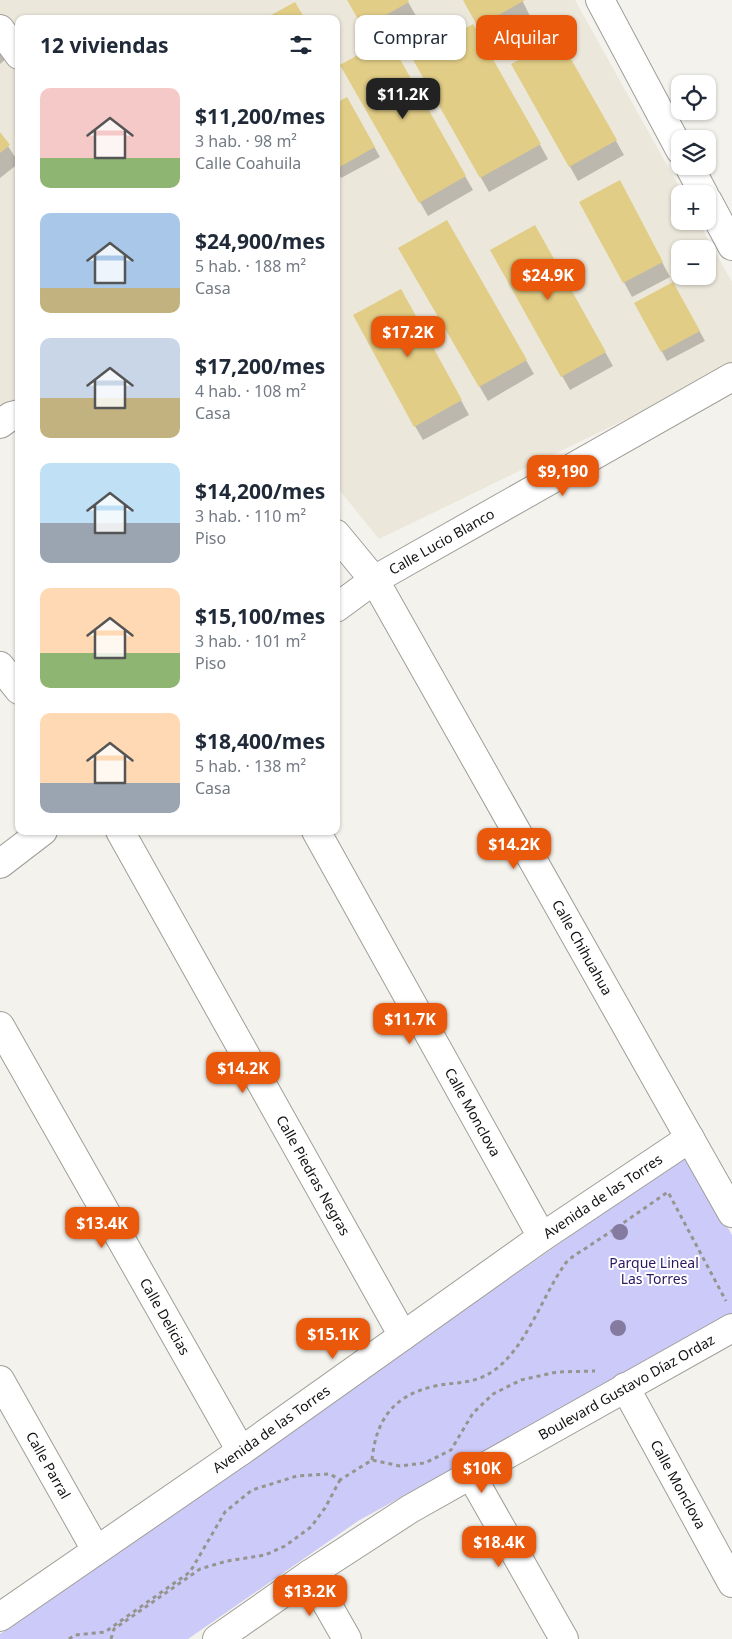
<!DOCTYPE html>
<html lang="es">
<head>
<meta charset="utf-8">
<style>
	body { margin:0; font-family:"Noto Sans",sans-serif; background:#f6f6f7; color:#1f2937; height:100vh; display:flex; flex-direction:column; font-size:19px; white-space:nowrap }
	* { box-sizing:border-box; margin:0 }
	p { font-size:16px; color:#747a83 }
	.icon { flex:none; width:28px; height:28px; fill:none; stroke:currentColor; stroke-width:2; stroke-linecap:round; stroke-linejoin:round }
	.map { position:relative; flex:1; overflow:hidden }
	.side { position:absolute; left:15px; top:15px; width:325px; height:820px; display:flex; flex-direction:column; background:#fff; border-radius:10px; box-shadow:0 1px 4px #0004 }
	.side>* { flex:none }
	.hud { position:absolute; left:355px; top:15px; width:301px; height:45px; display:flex; gap:10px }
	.buttons { position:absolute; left:671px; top:75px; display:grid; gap:10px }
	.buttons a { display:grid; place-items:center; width:45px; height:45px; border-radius:10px; background:#fff; box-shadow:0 1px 4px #0004; font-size:25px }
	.price { position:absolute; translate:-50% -42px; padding:0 11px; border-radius:10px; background:#ea580c; color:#fff; font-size:16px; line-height:32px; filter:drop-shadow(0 1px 2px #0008) }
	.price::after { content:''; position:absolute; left:50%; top:30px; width:15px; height:11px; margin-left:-8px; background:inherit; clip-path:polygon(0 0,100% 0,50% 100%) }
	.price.on { background:#222; color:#fff }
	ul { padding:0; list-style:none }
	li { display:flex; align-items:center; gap:15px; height:125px; padding:0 25px }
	li span { display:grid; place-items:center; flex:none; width:140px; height:100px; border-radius:10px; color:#555 }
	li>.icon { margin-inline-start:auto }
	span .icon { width:60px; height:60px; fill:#fffc; stroke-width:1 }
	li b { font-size:21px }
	h2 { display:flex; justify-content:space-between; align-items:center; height:60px; padding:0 25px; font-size:21px }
	.tag { padding:0 18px; border-radius:10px; background:#fff; box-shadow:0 1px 4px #0004; font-size:18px; line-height:45px }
	.tag.on { background:#ea580c; color:#fff }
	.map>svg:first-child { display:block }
	.built { fill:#ebe7da; fill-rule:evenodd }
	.green { fill:#cccaf8 }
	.shadow { fill:#0003 }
	.building { fill:#e1cd86 }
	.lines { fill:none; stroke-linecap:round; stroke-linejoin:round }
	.minor-casing { stroke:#9f9e98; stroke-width:30 }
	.path { stroke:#95948f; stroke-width:3; stroke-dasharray:4 4; stroke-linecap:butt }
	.minor { stroke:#fff; stroke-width:28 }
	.tree { fill:#857aa0 }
	.labels { text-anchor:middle; stroke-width:4; stroke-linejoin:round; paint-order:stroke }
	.street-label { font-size:14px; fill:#11110f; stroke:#fff }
	.park-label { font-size:14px; fill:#2a1862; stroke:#fff }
</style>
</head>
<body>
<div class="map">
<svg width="732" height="1639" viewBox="0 0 732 1639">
	<rect width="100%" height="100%" fill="#f4f2ec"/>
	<path class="built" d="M0 0H575L683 194H680V221H698L732 282V368L379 539 336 486V19H19V401L0 415ZM680 249H708V276H680Z"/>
	<path class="green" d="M686 1155 732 1235V1314L358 1521 188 1639H0V1634Z"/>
	<path class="shadow" d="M348 0H407L416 16 372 41Z
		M464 0H522L530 16 487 40Z
		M473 26 548 159 489 192 414 59Z
		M558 39 624 155 578 181 513 65Z
		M388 40 473 190 428 216 342 66Z
		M0 47 7 58 0 64Z
		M347 98 380 157 341 178 336 169V104Z
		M0 134 19 163 0 178Z
		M627 196 670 277 632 297 581 203Z
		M446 222 534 374 488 401 400 249Z
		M535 227 613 366 570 390 492 251Z
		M673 283 705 341 667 361 636 303Z
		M409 304 469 415 423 440 415 426Z"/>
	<path class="building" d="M347 0H408L409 2 363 28Z
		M463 0H525L478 27Z
		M295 2 305 19H264Z
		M473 24 541 144 480 178 412 58Z
		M388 38 466 176 419 203 340 65Z
		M559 38 617 140 569 167 511 64Z
		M347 97 375 147 336 169V103Z
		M0 132 10 145 0 153Z
		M620 180 663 262 623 283 579 202Z
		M447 220 527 360 479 387 398 248Z
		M535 225 606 352 561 377 490 250Z
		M673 282 700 331 661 352 634 303Z
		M401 289 462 400 414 427 353 315Z"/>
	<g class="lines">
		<defs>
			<g id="minor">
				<path d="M600 0 680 150"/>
				<path d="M0 29 19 55"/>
				<path d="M689 166 704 194"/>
				<path d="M708 201 732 246"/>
				<path d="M0 424 11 416 19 414"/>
				<path id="s1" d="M336 534 374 580 383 595 732 1213"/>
				<path id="s2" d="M336 608 374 580 732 377"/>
				<path d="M0 666 19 690"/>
				<path id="s3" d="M120 831 403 1336"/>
				<path id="s4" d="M316 831 542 1237"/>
				<path d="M0 864 43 831"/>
				<path id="s5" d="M0 1026 241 1451"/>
				<path id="s6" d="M0 1380 96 1550"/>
				<path id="s7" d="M625 1387 732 1583"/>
				<path d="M471 1475 564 1639"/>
				<path d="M310 1574 347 1639"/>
				<path id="s8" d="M0 1617 241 1451 542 1237 690 1138"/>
				<path id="s9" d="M217 1639 310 1574 410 1509 732 1328"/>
			</g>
		</defs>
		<use href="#minor" class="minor-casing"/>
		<path class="path" d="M372 1460C376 1419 394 1395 435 1386 454 1382 473 1384 490 1373 525 1352 542 1296 565 1264 571 1256 584 1250 592 1244 618 1227 643 1209 668 1192L726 1301
			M69 1639 75 1635 105 1632 190 1572 225 1512 252 1490 297 1476 330 1474 340 1480 372 1460 400 1466 425 1463 451 1450 473 1413 493 1394 521 1380 557 1372 595 1371
			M111 1639 114 1629 200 1569 227 1561 265 1555 285 1546 311 1527 325 1508 340 1480"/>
		<use href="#minor" class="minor"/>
	</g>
	<g class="tree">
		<circle cx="620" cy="1232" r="8"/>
		<circle cx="618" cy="1328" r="8"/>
	</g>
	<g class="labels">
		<g class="street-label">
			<text dy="5" stroke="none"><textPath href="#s2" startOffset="125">Calle Lucio Blanco</textPath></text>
			<text dy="5" stroke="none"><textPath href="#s1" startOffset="482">Calle Chihuahua</textPath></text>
			<text dy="5" stroke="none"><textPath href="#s4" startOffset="322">Calle Monclova</textPath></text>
			<text dy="5" stroke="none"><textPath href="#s3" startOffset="395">Calle Piedras Negras</textPath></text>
			<text dy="5" stroke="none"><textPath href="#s8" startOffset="735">Avenida de las Torres</textPath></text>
			<text dy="5" stroke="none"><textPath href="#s5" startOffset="334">Calle Delicias</textPath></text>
			<text dy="5" stroke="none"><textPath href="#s9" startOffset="481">Boulevard Gustavo Díaz Ordaz</textPath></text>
			<text dy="5" stroke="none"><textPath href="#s8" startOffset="330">Avenida de las Torres</textPath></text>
			<text dy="5" stroke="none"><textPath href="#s6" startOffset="98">Calle Parral</textPath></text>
			<text dy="5" stroke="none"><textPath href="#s7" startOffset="111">Calle Monclova</textPath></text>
		</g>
		<g class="park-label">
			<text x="654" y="1268">Parque Lineal<tspan x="654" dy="16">Las Torres</tspan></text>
		</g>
	</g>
</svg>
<div class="buttons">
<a><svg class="icon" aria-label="locate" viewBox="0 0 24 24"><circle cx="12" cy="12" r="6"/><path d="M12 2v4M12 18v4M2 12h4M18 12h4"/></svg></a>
<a><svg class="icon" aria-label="layers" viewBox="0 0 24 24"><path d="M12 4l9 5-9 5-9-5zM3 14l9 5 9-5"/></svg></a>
<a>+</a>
<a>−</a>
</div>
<b class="price on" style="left:403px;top:120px">$11.2K</b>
<b class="price" style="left:548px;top:301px">$24.9K</b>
<b class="price" style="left:408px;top:358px">$17.2K</b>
<b class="price" style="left:563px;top:497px">$9,190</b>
<b class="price" style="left:514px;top:870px">$14.2K</b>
<b class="price" style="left:410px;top:1045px">$11.7K</b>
<b class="price" style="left:243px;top:1094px">$14.2K</b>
<b class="price" style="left:102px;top:1249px">$13.4K</b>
<b class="price" style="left:333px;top:1360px">$15.1K</b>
<b class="price" style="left:482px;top:1494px">$10K</b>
<b class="price" style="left:499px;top:1568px">$18.4K</b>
<b class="price" style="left:310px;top:1617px">$13.2K</b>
<div class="hud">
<a class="tag">Comprar</a>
<a class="tag on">Alquilar</a>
</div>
<section class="side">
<h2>12 viviendas<svg class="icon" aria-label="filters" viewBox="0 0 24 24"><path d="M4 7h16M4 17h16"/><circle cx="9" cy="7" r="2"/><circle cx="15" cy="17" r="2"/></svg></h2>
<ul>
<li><span style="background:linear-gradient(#f6c9c9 70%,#8fb573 0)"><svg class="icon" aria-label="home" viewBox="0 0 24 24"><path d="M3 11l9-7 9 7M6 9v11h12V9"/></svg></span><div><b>$11,200/mes</b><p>3 hab. · 98 m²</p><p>Calle Coahuila</p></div></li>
<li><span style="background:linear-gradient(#a9c7e8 75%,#c2b280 0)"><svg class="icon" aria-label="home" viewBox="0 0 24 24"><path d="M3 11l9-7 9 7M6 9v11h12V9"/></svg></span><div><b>$24,900/mes</b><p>5 hab. · 188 m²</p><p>Casa</p></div></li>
<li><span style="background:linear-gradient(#c9d6e8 60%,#c2b280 0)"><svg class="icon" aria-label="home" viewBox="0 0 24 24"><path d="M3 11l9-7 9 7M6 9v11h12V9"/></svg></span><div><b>$17,200/mes</b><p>4 hab. · 108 m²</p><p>Casa</p></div></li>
<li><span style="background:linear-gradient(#bfe0f5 60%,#9aa5b1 0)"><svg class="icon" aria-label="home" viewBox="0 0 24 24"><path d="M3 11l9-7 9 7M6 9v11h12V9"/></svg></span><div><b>$14,200/mes</b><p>3 hab. · 110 m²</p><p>Piso</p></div></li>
<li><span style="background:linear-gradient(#ffd9b3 65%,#8fb573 0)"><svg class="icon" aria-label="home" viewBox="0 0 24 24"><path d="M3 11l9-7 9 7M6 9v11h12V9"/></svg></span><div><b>$15,100/mes</b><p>3 hab. · 101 m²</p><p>Piso</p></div></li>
<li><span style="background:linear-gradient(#ffd9b3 70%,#9aa5b1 0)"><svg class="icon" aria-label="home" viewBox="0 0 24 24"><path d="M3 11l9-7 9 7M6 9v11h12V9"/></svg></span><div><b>$18,400/mes</b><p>5 hab. · 138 m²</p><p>Casa</p></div></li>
</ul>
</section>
</div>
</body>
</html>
